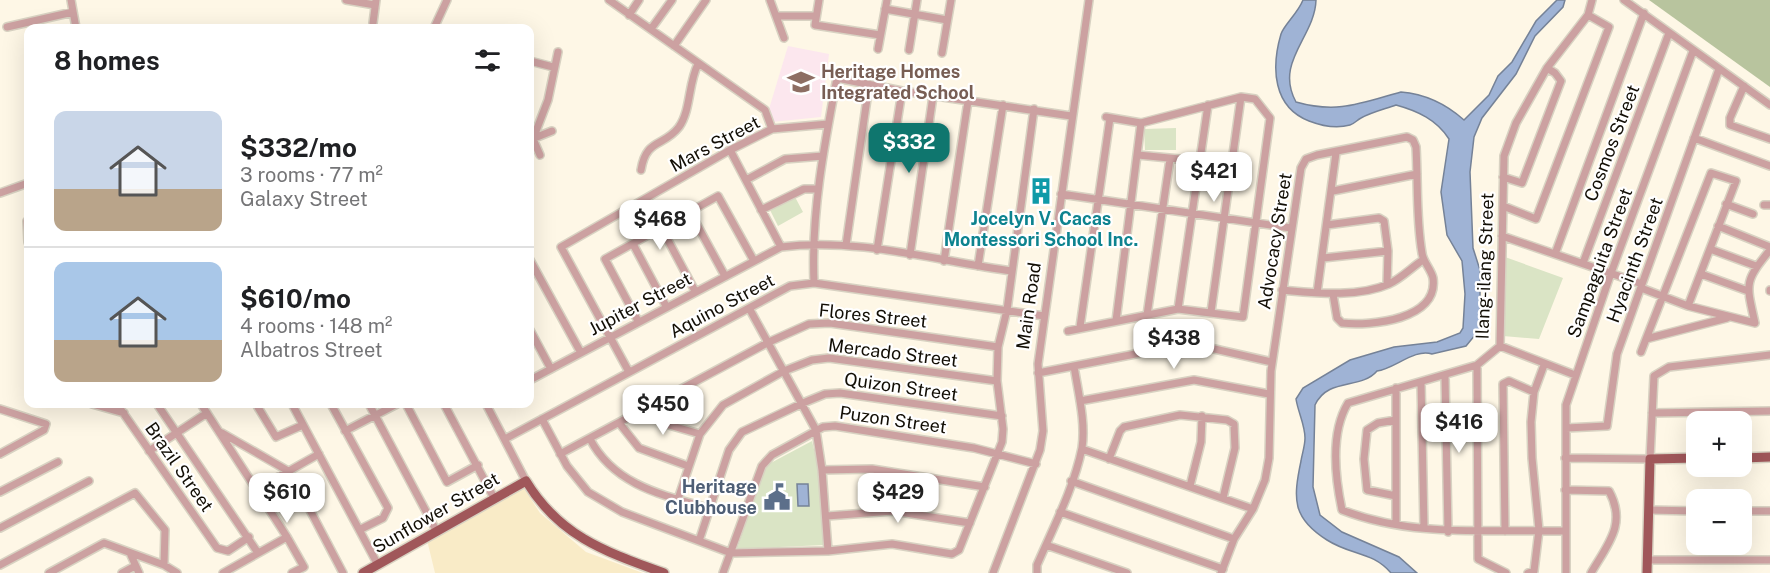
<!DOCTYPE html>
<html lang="en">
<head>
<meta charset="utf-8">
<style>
	body { margin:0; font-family:"Public Sans",sans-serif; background:#f6f6f6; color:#202124; height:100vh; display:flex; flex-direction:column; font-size:22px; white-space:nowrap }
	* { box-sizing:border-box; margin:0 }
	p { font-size:20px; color:#757577 }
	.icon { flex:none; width:33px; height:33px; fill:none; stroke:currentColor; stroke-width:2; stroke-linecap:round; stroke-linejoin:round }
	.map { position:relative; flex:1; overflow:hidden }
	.details { position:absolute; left:24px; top:24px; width:510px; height:384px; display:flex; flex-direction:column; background:#fff; border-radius:12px; box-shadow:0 6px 24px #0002 }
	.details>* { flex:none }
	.controls { position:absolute; left:1686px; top:411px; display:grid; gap:12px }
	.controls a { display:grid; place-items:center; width:66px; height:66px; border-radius:12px; background:#fff; box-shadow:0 6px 24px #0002; font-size:30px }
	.price { position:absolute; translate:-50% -51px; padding:0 14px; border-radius:12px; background:#fff; color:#222; font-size:20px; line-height:39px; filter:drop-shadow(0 2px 3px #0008) }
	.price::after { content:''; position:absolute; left:50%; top:36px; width:18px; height:14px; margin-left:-9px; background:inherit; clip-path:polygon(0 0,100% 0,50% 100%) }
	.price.current { background:#0f766e; color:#fff }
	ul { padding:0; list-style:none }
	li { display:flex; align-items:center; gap:18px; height:150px; padding:0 30px }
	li+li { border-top:2px solid #e0e0e0 }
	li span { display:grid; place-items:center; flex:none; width:168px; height:120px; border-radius:12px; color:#555 }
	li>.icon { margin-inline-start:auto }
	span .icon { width:72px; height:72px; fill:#fffc; stroke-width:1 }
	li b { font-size:26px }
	h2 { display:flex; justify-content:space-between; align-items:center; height:72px; padding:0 30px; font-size:26px }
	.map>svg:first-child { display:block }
	.built { fill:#f9ebc7 }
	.education { fill:#fce7ee }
	.green { fill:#dae4c5 }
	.forest { fill:#b8c49e }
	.water { fill:#9fb3d5; stroke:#758297; stroke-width:1.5 }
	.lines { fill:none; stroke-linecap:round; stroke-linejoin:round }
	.minor-casing { stroke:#d8d2c2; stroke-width:10 }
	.major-casing { stroke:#d8d2c2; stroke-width:12 }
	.minor { stroke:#cca1a1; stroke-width:7 }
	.major { stroke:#a0575a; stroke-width:9 }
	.labels { text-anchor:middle; stroke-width:4.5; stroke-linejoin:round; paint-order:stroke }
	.education-label { font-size:18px; font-weight:bold; fill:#785e54; stroke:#fff; text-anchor:start }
	.street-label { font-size:18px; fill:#120e05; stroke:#fff }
	.culture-label { font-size:18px; font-weight:bold; fill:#0d838f; stroke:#fff }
	.service-label { font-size:18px; font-weight:bold; fill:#4e5e75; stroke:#fff; text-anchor:end }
</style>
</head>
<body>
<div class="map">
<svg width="1770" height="573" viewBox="0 0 1770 573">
	<rect width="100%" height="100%" fill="#fef7e6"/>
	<path class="built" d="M523 487 540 513 586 552 643 573H435L427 540Z"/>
	<path class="education" d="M788 46 829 54 821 117 772 122 769 109Z"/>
	<path class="green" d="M1176 128V150H1145L1144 129Z
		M795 197 803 212 778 226 770 210Z
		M1505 257 1563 278 1539 339 1503 336Z
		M812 441 817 462 825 545 737 549 765 466Z"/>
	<path class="forest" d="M1649 0H1770V87Z"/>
	<path class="water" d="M1303 0H1316C1315 37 1274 62 1296 102 1338 114 1361 103 1401 92 1426 94 1446 104 1464 120L1489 95 1498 76 1512 62 1536 21 1557 0H1565L1563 7 1535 36 1516 74 1482 118 1474 137 1470 172 1473 248 1480 270V329L1466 346 1432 354C1415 348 1394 369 1377 371 1361 390 1328 377 1315 405L1313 487 1320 515 1342 532 1399 557 1417 573H1391C1372 551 1352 556 1327 540 1292 518 1293 499 1301 461 1302 454 1305 446 1305 438 1305 425 1298 412 1296 399L1303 388 1350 360 1394 347 1437 342 1460 333 1463 328 1465 294 1462 261 1447 235 1441 192 1449 139C1437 120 1418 111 1396 105 1385 109 1372 112 1361 118 1357 120 1354 124 1350 125 1336 129 1322 126 1309 121 1273 107 1271 68 1281 34 1284 25 1298 13 1303 0Z
		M797 484H808L809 506H798Z"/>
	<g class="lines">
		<defs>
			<path id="minor" d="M71 0 76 28
				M346 0 375 5
				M609 0 765 110 772 129
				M770 0 784 38
				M819 0 815 25 880 35
				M1624 0 1770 105
				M885 9 947 20
				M629 15 639 0
				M776 16H816
				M373 23 376 0
				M7 27 73 12
				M434 28 447 0
				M651 29 672 0
				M674 46 706 0
				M878 49 887 0
				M909 50 917 0
				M942 53 951 0
				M530 61 553 67
				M1744 86 1730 118V125L1770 139
				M1694 138 1770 166
				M532 139 552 131
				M730 150 781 247
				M540 155 533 139 548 100 558 52
				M1138 155 1200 161
				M641 170C646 138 664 147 679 127 691 110 688 84 698 64
				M1503 177 1522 183 1561 81 1555 73 1547 68
				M746 180 785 159 823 156
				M1333 191 1417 174
				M0 193 28 183
				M1061 194 1291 228
				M646 199 695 291
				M1726 204 1753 214
				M1764 205H1770
				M1503 206 1536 219 1609 27 1588 15
				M761 210 804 189H818
				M690 212 725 276
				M27 221 28 242
				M1327 225 1379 218 1384 221 1388 251 1387 284
				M1718 226 1770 247
				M1502 236 1642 284
				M633 244 666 306
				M846 245 869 85
				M1710 249 1756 266
				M877 250 902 91
				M1555 254 1644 13
				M910 255 933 96
				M1323 258 1388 251
				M530 260 581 353
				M944 261 968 101
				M1583 263 1669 33
				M978 266 1003 105
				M1701 274 1748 291
				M814 283C811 214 824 146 837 78L902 91 1071 116
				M1641 288 1688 306 1755 323C1746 283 1744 282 1770 250
				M1282 290C1316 293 1357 298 1389 284 1402 278 1412 267 1423 260
				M1770 290V291
				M1317 293 1336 153
				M1688 306 1736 181 1711 173 1646 339 1727 318
				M749 308 816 430 822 470 828 551
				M1178 309 1208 105
				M1211 312 1241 97
				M1147 315 1170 159
				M638 321 605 259 718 196 754 261
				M1116 321 1141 123
				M1080 327 1110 118
				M530 330 551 369
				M1068 331 1178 309 1243 317 1270 118 1255 99 1241 97 1141 123 1106 117
				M1500 346 1575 375
				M1641 352 1646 339
				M1477 365 1478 559 1506 573
				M629 372 561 247 730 150 772 129 828 124
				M1038 373 1171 347 1197 345 1272 362
				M1445 376 1448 532
				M530 380 781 247C858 237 937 261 1012 271
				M1421 382 1424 528
				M1080 401 1194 380 1269 394
				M92 404 124 413
				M117 404 217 548 228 551 249 537
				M157 404 258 553
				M201 404 287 537
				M256 404 276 437 303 425
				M292 404 378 565
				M331 404 388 508 383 518 361 529
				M369 404 437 532
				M406 404 447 482 478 465
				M444 404 494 498
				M486 404 526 481
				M650 408 662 423 700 434
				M0 409 46 424 44 430 0 454
				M1652 413 1770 411
				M542 419 567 466 588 492 622 512 731 553 828 551 892 544 952 554 959 550 1002 442 1003 429 997 381 998 347 1007 310 1034 109
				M620 424 639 448 688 466
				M1566 428 1607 426 1617 354 1719 69
				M345 431 397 404
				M222 433 290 472 343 573
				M505 439 790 286 814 283 1044 316
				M590 439C614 485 662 495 708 508
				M1082 449 1253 509
				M149 451 207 413
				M560 454 769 342 809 324 830 323 998 347
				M1565 458 1650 459 1654 376 1669 367 1770 355
				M1109 459 1120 431 1124 427 1180 415 1227 420 1234 424 1235 448 1223 498
				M822 470 872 469 985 487
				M1071 481 1234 539
				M1190 486 1201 442 1202 416
				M257 489 319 454
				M1565 490 1609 491C1627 524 1608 544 1591 573
				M0 492 58 462
				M1396 496 1367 490 1364 459 1367 430 1378 423 1396 420
				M678 499 700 434 723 405 784 371 812 360 829 358 997 381
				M1649 510 1696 511
				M1742 511H1770
				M1060 512 1223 569
				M827 516 893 511 970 523
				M1396 523V388
				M0 528 89 481
				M1505 531 1503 384 1509 381 1534 392
				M1566 531C1491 529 1413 538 1342 510 1335 477 1330 433 1348 403L1477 365 1500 346 1504 156 1516 123 1547 68 1588 15 1592 0
				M699 541 729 450 742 432 803 403 825 394 840 393 1002 416
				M1046 545 1127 573
				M130 553 139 573
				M1647 560H1770
				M0 565 135 493 165 530 164 565
				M49 573 104 543 164 565 177 573
				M122 573 135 566
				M223 573 287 537 304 567 292 573
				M723 573 762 466 772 455 823 427 835 426 974 448 1036 464
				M993 573 1040 450 1043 431 1038 364 1089 0
				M1037 573V565C1053 528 1074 488 1082 448 1086 422 1078 392 1074 366
				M1221 573 1234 539 1253 509 1265 480 1269 458 1271 371 1301 168 1306 159 1317 155 1407 137 1413 140 1416 147C1418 182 1416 219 1422 253 1423 262 1431 269 1433 278 1439 320 1371 326 1342 323L1337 318 1333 294
				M1528 573 1534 571 1539 530 1532 458 1531 422 1534 392 1544 365
				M1566 573V405L1611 273 1693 51"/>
			<path id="major" d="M1742 458 1770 457
				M363 573 526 481C560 537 606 552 664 573
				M1647 573 1650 459 1696 458"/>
		</defs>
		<use href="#minor" class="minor-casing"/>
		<use href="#major" class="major-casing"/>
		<use href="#minor" class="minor"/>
		<use href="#major" class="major"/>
	</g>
	<defs>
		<symbol id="school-bare" viewBox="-9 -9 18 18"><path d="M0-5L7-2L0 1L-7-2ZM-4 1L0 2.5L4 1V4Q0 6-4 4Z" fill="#8d6e63" stroke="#fff" stroke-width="2.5" paint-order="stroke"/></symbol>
		<symbol id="building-bare" viewBox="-9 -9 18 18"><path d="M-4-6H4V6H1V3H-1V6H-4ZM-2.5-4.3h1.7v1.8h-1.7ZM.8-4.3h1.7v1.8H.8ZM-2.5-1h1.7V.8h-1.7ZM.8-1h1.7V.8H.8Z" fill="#0f9aa8" stroke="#fff" stroke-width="2.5" paint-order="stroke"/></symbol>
		<symbol id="civic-bare" viewBox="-9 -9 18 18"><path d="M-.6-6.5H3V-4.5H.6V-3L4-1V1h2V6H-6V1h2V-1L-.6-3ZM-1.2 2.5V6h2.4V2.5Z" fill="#5c6f8a" stroke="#fff" stroke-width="2.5" paint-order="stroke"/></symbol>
	</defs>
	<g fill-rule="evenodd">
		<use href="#school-bare" x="782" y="63" width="38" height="38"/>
		<use href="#building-bare" x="1022" y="172" width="38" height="38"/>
		<use href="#civic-bare" x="758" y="478" width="38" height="38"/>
	</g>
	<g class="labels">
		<g class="education-label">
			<text x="821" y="78">Heritage Homes<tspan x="821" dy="21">Integrated School</tspan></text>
		</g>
		<g class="street-label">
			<text transform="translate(1612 143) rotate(-69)" y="6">Cosmos Street</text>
			<text transform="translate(715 144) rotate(-28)" y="6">Mars Street</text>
			<text transform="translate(1275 241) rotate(-81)" y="6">Advocacy Street</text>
			<text transform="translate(1635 260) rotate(-70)" y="6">Hyacinth Street</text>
			<text transform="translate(1600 263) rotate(-70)" y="6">Sampaguita Street</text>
			<text transform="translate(1485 266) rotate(-88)" y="6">Ilang-ilang Street</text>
			<text transform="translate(640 304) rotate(-28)" y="6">Jupiter Street</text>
			<text transform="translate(722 306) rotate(-28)" y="6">Aquino Street</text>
			<text transform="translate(1029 306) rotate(-82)" y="6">Main Road</text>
			<text transform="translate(873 316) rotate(6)" y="6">Flores Street</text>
			<text transform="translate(893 353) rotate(7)" y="6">Mercado Street</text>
			<text transform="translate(901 387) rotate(8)" y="6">Quizon Street</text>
			<text transform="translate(893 420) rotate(8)" y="6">Puzon Street</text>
			<text transform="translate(179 467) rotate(55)" y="6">Brazil Street</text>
			<text transform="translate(436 513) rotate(-30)" y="6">Sunflower Street</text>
		</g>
		<g class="culture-label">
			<text x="1041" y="225">Jocelyn V. Cacas<tspan x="1041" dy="21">Montessori School Inc.</tspan></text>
		</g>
		<g class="service-label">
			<text x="757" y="493">Heritage<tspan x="757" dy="21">Clubhouse</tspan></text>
		</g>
	</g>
</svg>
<div class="controls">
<a>+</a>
<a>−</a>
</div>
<b class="price current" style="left:909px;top:174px">$332</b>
<b class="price" style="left:1214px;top:203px">$421</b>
<b class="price" style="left:660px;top:251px">$468</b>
<b class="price" style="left:1174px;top:370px">$438</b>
<b class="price" style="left:663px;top:436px">$450</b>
<b class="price" style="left:1459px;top:454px">$416</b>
<b class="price" style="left:287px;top:524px">$610</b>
<b class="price" style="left:898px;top:524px">$429</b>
<section class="details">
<h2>8 homes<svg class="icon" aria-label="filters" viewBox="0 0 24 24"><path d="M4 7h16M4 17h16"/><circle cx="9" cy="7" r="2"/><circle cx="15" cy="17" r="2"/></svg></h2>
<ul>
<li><span style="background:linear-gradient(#c9d6e8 65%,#b9a48a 0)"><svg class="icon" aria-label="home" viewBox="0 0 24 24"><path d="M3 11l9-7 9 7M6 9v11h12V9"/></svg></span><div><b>$332/mo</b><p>3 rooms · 77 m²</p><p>Galaxy Street</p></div></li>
<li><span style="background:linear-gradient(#a9c7e8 65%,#b9a48a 0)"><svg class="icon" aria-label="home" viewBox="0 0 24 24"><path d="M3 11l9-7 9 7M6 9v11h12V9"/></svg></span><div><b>$610/mo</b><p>4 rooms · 148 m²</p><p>Albatros Street</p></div></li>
</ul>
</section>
</div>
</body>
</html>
